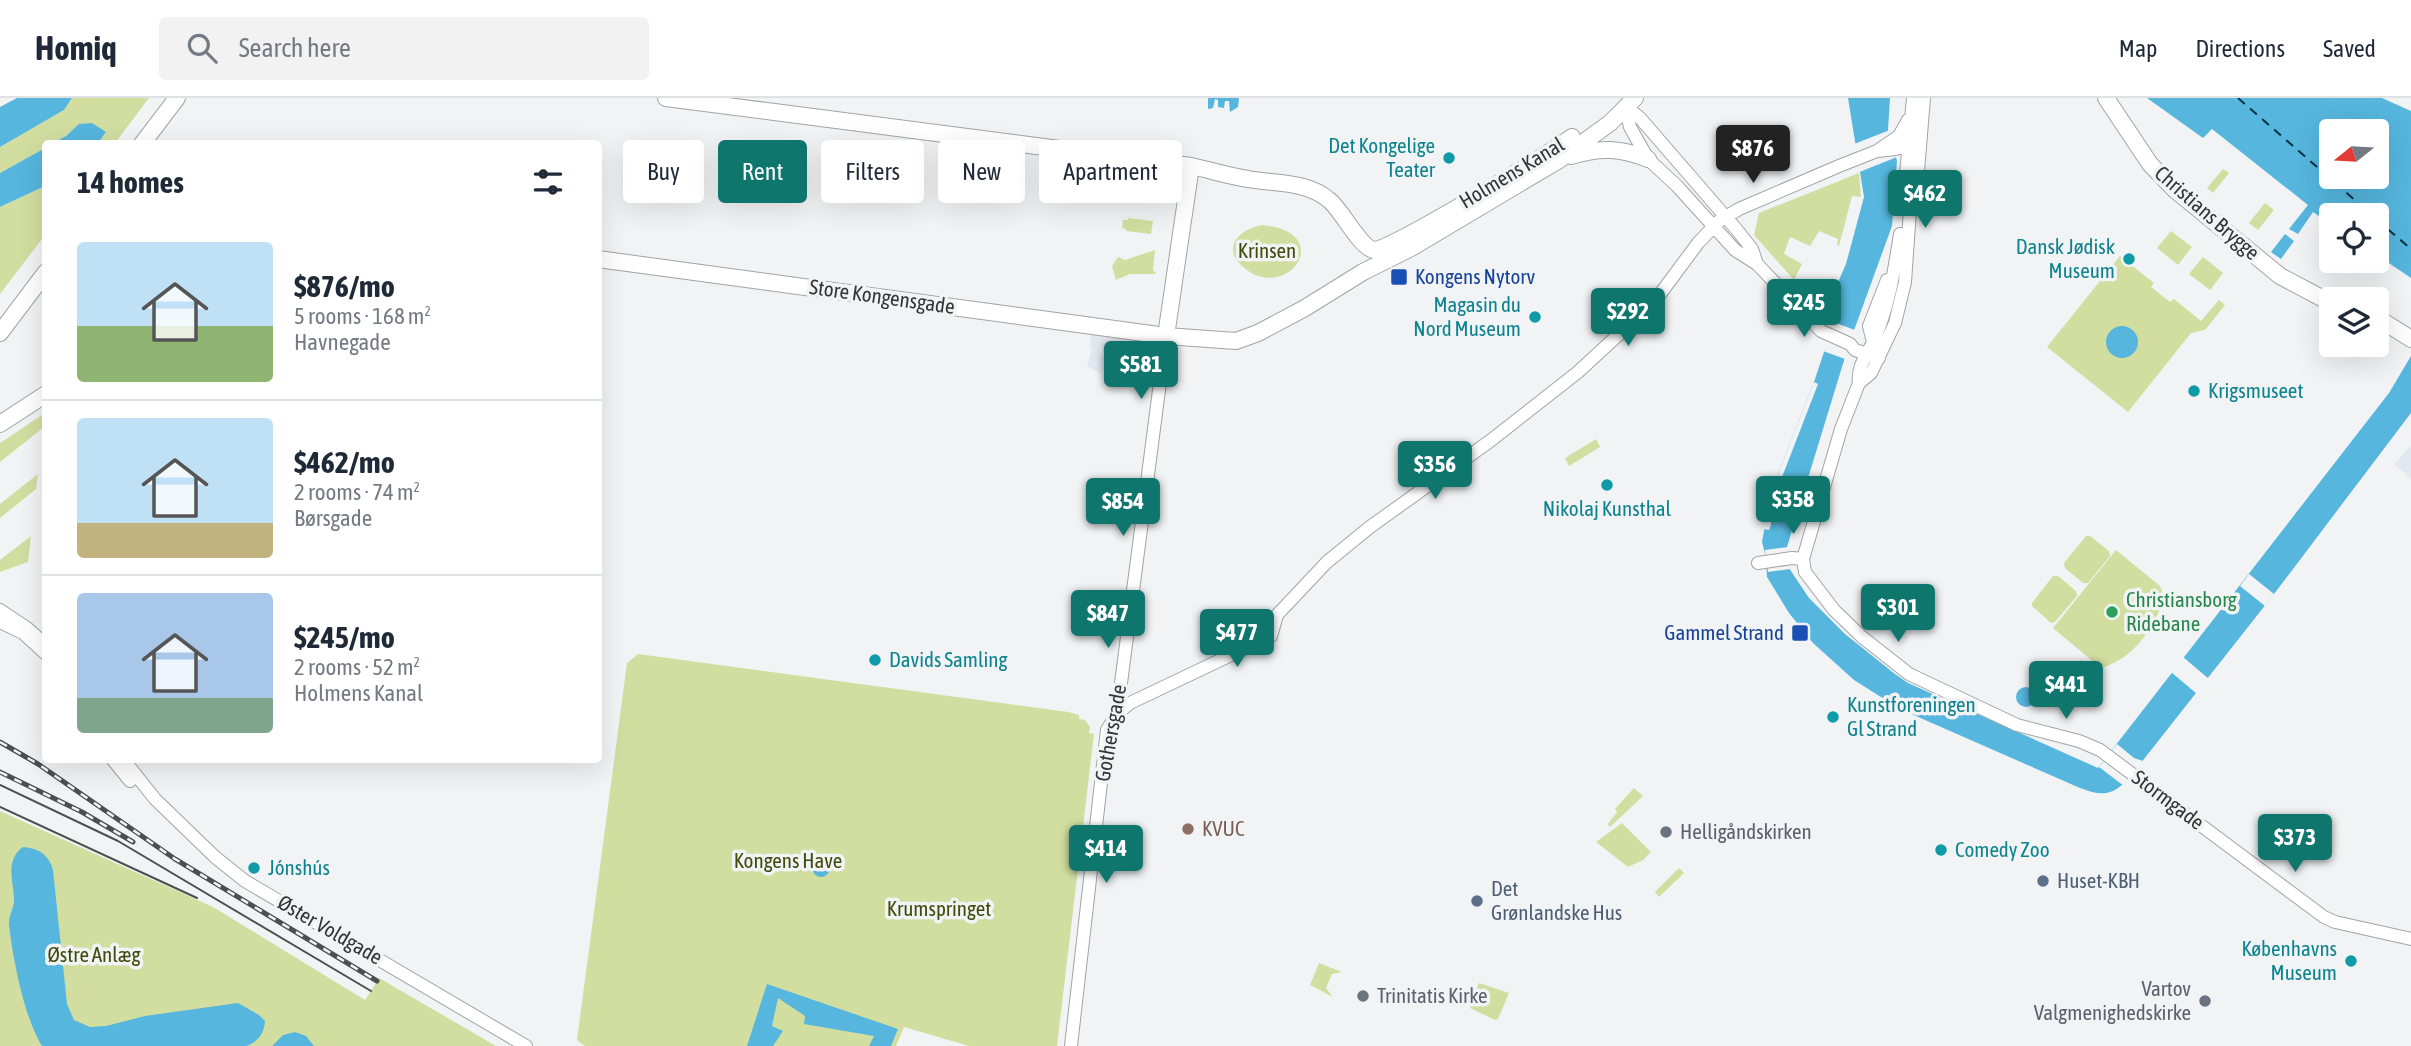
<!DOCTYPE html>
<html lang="en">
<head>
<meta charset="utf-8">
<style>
	body { margin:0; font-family:"Asap Condensed",sans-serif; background:#f2f2f3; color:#1f2937; height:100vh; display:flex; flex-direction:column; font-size:26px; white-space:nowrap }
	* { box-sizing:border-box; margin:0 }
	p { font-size:23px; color:#747a83 }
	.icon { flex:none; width:38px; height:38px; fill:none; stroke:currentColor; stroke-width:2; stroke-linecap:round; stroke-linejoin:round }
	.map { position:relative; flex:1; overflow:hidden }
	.panel { position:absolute; left:42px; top:42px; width:560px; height:623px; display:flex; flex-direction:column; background:#fff; border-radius:7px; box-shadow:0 7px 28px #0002 }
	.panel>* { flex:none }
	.guide { position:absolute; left:623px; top:42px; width:665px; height:63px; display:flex; gap:14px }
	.needle { width:46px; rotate:252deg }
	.tools { position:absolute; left:2319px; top:21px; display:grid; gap:14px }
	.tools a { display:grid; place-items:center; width:70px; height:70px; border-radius:7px; background:#fff; box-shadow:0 7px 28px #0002; font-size:35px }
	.price { position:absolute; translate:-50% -60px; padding:0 16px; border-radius:7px; background:#0f766e; color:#fff; font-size:23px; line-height:46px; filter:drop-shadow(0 2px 4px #0008) }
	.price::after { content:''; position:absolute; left:50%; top:42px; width:21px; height:16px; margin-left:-10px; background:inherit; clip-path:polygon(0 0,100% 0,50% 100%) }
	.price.on { background:#222; color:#fff }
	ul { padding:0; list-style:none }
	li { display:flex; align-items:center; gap:21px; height:175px; padding:0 35px }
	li+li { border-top:2px solid #e0e1e3 }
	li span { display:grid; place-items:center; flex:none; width:196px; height:140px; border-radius:7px; color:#555 }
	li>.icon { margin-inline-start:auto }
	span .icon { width:84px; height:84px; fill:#fffc; stroke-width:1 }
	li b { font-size:30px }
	h2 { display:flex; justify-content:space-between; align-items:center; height:84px; padding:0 35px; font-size:30px }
	.tag { padding:0 24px; border-radius:7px; background:#fff; box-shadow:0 7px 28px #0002; font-size:24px; line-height:63px }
	.tag.on { background:#0f766e; color:#fff }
	header { display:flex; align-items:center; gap:42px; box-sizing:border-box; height:98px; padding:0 35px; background:#fff; border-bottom:2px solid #e0e1e3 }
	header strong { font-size:33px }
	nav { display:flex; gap:38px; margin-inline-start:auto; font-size:24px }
	.search { width:490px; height:63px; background:#f2f2f3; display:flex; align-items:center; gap:18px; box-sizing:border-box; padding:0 24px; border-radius:7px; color:#747a83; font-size:26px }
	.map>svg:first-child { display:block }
	.built { fill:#e2e8f0 }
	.green { fill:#d2dea0 }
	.water { fill:#56b6de; fill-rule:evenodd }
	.pier { fill:#f1f3f5 }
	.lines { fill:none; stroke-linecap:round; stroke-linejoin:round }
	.ferry { stroke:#033141; stroke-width:2; stroke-dasharray:9 7; stroke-linecap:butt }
	.minor-casing { stroke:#a2a3a5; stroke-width:14 }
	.major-casing { stroke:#a2a3a5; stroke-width:18 }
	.minor { stroke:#fff; stroke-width:12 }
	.major { stroke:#fff; stroke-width:16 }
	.tram { stroke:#4e4e4f; stroke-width:2 }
	.rail-casing { stroke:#4e4e4f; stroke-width:5 }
	.rail { stroke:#f1f3f5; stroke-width:2.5; stroke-dasharray:8; stroke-linecap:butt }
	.culture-dot { fill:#0f9aa8; stroke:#f1f3f5; stroke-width:2.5 }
	.transit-dot { fill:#1a4fb4; stroke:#f1f3f5; stroke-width:2.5 }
	.leisure-dot { fill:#2e9e5b; stroke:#f1f3f5; stroke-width:2.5 }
	.education-dot { fill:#8d6e63; stroke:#f1f3f5; stroke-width:2.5 }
	.worship-dot { fill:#6b7280; stroke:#f1f3f5; stroke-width:2.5 }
	.service-dot { fill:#5c6f8a; stroke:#f1f3f5; stroke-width:2.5 }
	.labels { text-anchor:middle; stroke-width:7; stroke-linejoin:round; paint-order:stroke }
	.culture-label { font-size:21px; fill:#0d838f; stroke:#f1f3f5; text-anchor:start }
	.street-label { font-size:21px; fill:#353536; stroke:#f1f3f5 }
	.park-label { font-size:21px; fill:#424a0b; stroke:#f1f3f5 }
	.transit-label { font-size:21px; fill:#164399; stroke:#f1f3f5; text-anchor:start }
	.leisure-label { font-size:21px; fill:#27864d; stroke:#f1f3f5; text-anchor:start }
	.education-label { font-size:21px; fill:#785e54; stroke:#f1f3f5; text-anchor:start }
	.worship-label { font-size:21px; fill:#5b616d; stroke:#f1f3f5; text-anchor:start }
	.service-label { font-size:21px; fill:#4e5e75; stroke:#f1f3f5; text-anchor:start }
</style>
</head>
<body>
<header>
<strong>Homiq</strong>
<div class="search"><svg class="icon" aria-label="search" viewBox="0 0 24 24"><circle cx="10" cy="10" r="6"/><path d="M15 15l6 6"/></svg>Search here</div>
<nav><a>Map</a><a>Directions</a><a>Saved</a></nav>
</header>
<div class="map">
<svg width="2411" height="948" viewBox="0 0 2411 948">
	<rect width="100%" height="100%" fill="#f1f3f5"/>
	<path class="built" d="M1091 236 1146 243 1155 256 1151 287 1119 283V278L1112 277 1115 254 1108 252 1104 254 1102 249 1099 251 1101 258 1104 259 1102 276 1087 268 1092 251 1090 249Z
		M2411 348V381L2394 366Z"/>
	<path class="green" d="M72 0H149L115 45H98L106 34 80 26C69 35 60 45 46 46L45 50 0 75V49L64 12Z
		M2223 71 2229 75 2213 95 2207 90Z
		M1859 75 1861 99 1852 98 1839 148 1837 147 1838 141 1819 133 1810 148 1790 139 1784 156 1802 166 1794 182 1754 137 1759 115Z
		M45 88V137L0 196V109Z
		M2265 105 2274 112 2258 132 2249 125Z
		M1128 120 1153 123 1151 136 1126 133V131L1122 130 1123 122H1128Z
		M1263 127C1341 136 1282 210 1240 166 1221 146 1245 129 1263 127Z
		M2171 133 2192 149 2178 167 2157 150Z
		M1155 152 1153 173 1156 174 1155 176H1130L1116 182 1112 168 1118 159 1125 162Z
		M2120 158 2154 185 2151 189 2170 204 2174 201 2201 223 2219 202 2225 207 2205 232 2191 235 2128 314 2047 249Z
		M2203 159 2223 175 2210 192 2189 176Z
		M45 315 44 329 0 364V345Z
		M1596 341 1600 349 1569 368 1565 360Z
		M38 376 36 391 0 420V406Z
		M31 438 28 464 0 474V462Z
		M2086 438H2090L2109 453 2110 458 2088 485H2083L2065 470 2064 465Z
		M2116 452 2160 488 2164 498C2157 527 2134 560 2104 569L2096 566 2053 530Z
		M2053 478H2058L2076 493 2077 498 2055 524 2051 525 2032 508V505Z
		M638 556 1068 614 1079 617V621L1085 622 1090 629 1089 635 1094 636 1057 948H969L904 929 896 948H585L577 942 627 565Z
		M1634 690 1643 698 1610 729 1608 726 1617 714 1615 711Z
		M0 713 213 809 365 902 379 880 496 948H0Z
		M1622 725 1651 754 1643 762 1628 769 1596 744Z
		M1679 770 1684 775 1659 799 1655 794Z
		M1319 865 1342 874 1332 876 1326 890 1333 899 1310 887Z
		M1479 885 1509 895 1498 921 1495 922 1470 910Z"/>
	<path class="water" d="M17 0H72L64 12 0 49V9Z
		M1208 0H1239L1238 9 1230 14 1229 3H1225L1224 10 1218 9V2L1215 1 1213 10 1208 11Z
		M1848 0H1890L1888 32 1897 63 1892 128 1849 246 1787 449 1789 470 1809 500 1845 536 1895 576 1908 585 2098 670 2389 295 2411 258V315L2274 496 2133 675C2116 696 2106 700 2080 690L1900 611 1854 582 1813 545 1789 515 1767 479 1766 459 1762 444 1771 394 1814 284 1834 224 1825 214 1846 166 1864 99Z
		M2147 0H2382L2411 13V180L2377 157 2376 117H2331V126L2313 114 2298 136 2289 131 2308 107 2212 31 2203 40ZM2331 33H2376V79H2331Z
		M92 25 106 34 98 45H53L66 38 79 26Z
		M45 50V88L0 109V75Z
		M2285 136 2294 143 2281 161 2271 154Z
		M2106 244a16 16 0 1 1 32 0a16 16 0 1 1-32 0Z
		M2016 599a10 10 0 1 1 20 0a10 10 0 1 1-20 0Z
		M23 749C39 750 49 757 53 772L67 906 74 922 90 929 106 928 145 918 238 905 259 917 265 923C264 936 258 944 246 948H42C24 919 13 861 9 827 8 818 15 809 14 800 13 782 5 762 23 749Z
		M812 770a9 9 0 1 1 18 0a9 9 0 1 1-18 0Z
		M767 886 898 931 891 948H869L874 938 804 926 805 918 778 900 772 928 783 933 773 948H747Z
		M295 934 306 938 314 948H272L283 937Z"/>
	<path class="pier" d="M1890 32 1897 59 1857 75 1854 46Z
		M1833 224 1855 232 1845 261 1823 253Z
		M1814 284 1818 286 1779 387 1771 412V427L1769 432 1763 431 1771 394Z
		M1788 449 1790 471 1768 474 1765 452Z
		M2249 476 2274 496 2265 508 2240 488Z
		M2183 559 2209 581 2197 596 2171 574Z
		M2117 646 2134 660 2143 663 2124 688 2099 669Z"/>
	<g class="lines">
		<path class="ferry" d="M2238 0 2372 117
			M2376 121 2411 151"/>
		<defs>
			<path id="minor" d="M1924 0 1917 85 1911 98 1905 184 1895 225 1871 275 1859 285 1841 331 1803 461 1805 474 1834 512 1862 539 1909 576 2017 627 2079 643 2100 652 2324 819 2335 824 2411 841
				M1625 8 1630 29 1648 61 1677 88 1735 152 1757 166 1821 233 1850 246 1855 252 1879 260
				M1625 8 1640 20 1737 132 1752 151 1757 166
				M1877 53 1899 38 1908 22
				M1903 108 1913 0
				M1873 244 1869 228 1887 182
				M1859 285C1857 268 1866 259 1873 244 1889 210 1894 173 1900 136
				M1758 465 1792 460 1803 461
				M0 512 27 530 46 547
				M0 524 23 535 46 556
				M1117 616 1130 605 1271 538 1277 517 1327 464 1370 429 1490 343 1578 274 1655 203 1698 145 1719 123 1739 111 1839 68 1877 53 1896 51 1920 41
				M113 662 130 683
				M124 662 155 701 215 759 245 783 526 948
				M1071 948 1107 632 1117 616 1166 238"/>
			<path id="major" d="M666 0 1191 68C1210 72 1229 78 1248 81 1275 86 1307 83 1329 102 1342 112 1360 150 1374 152 1388 154 1550 55 1572 39
				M2106 0 2150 66 2174 91 2280 178 2331 205
				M142 46 177 0
				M1571 58C1600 49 1621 50 1648 61
				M598 161 1166 238 1236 243 1258 235 1305 210 1363 174 1411 150 1559 62 1610 25 1635 0
				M2376 219 2411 241
				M0 235 46 174
				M1166 238 1191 68
				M0 326 46 296"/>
		</defs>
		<use href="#minor" class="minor-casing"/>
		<use href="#major" class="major-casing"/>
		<use href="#minor" class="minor"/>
		<use href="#major" class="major"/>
		<path class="tram" d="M0 687 118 743 371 893
			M0 709 197 800"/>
		<defs>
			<path id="rail" d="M0 644 38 666 175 761 377 883
				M0 674 82 714 133 744"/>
		</defs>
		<use href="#rail" class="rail-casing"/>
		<use href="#rail" class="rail"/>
	</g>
	<g class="culture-dot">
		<circle cx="1449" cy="60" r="7"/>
		<circle cx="2129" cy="161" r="7"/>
		<circle cx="1535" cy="219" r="7"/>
		<circle cx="2194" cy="293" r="7"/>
		<circle cx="1607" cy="387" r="7"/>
		<circle cx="875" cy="562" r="7"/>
		<circle cx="1833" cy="619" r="7"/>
		<circle cx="1941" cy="752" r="7"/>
		<circle cx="254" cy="770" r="7"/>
		<circle cx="2351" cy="863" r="7"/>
	</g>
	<g class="transit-dot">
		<rect x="1390" y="170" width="18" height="18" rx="3.5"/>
		<rect x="1791" y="526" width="18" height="18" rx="3.5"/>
	</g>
	<circle class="leisure-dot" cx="2112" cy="514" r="7"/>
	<circle class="education-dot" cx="1188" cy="731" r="7"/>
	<g class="worship-dot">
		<circle cx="1666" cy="734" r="7"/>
		<circle cx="1363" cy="898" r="7"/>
		<circle cx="2205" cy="903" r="7"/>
	</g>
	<g class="service-dot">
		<circle cx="2043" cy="783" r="7"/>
		<circle cx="1477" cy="803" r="7"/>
	</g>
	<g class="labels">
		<g class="culture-label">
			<text x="1435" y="55" text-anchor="end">Det Kongelige<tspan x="1435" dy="24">Teater</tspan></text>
			<text x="2115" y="156" text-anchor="end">Dansk Jødisk<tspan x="2115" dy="24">Museum</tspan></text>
			<text x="1521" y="214" text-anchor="end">Magasin du<tspan x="1521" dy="24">Nord Museum</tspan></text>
			<text x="2208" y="300">Krigsmuseet</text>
			<text x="1607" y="418" text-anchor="middle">Nikolaj Kunsthal</text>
			<text x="889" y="569">Davids Samling</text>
			<text x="1847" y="614">Kunstforeningen<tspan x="1847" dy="24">Gl Strand</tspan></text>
			<text x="1955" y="759">Comedy Zoo</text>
			<text x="268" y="777">Jónshús</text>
			<text x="2337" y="858" text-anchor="end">Københavns<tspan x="2337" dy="24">Museum</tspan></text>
		</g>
		<g class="street-label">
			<text transform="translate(1512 75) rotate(-31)" y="7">Holmens Kanal</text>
			<text transform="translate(2207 115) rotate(41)" y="7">Christians Brygge</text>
			<text transform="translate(882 199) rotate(8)" y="7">Store Kongensgade</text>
			<text transform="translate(1111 635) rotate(-80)" y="7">Gothersgade</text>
			<text transform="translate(2168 702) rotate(37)" y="7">Stormgade</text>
			<text transform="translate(330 832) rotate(30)" y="7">Øster Voldgade</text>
		</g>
		<g class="park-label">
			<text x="1267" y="160">Krinsen</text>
			<text x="788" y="770">Kongens Have</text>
			<text x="939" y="818">Krumspringet</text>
			<text x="94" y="864">Østre Anlæg</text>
		</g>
		<g class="transit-label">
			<text x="1415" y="186">Kongens Nytorv</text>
			<text x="1784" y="542" text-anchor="end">Gammel Strand</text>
		</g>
		<g class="leisure-label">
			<text x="2126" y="509">Christiansborg<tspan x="2126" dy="24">Ridebane</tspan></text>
		</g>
		<g class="education-label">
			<text x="1202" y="738">KVUC</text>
		</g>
		<g class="worship-label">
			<text x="1680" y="741">Helligåndskirken</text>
			<text x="2191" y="898" text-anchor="end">Vartov<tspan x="2191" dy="24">Valgmenighedskirke</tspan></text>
			<text x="1377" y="905">Trinitatis Kirke</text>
		</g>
		<g class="service-label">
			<text x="2057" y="790">Huset-KBH</text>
			<text x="1491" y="798">Det<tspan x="1491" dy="24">Grønlandske Hus</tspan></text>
		</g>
	</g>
</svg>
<div class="tools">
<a><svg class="needle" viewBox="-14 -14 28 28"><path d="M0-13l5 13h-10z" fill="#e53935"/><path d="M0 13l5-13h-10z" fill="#747a83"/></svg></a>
<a><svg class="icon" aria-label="locate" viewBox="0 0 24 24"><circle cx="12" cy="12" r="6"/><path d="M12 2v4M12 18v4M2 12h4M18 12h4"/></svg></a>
<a><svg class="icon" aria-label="layers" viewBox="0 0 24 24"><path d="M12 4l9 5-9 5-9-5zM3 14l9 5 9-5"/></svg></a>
</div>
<b class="price on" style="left:1753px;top:87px">$876</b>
<b class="price" style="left:1925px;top:132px">$462</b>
<b class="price" style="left:1804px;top:241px">$245</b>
<b class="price" style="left:1628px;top:250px">$292</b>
<b class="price" style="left:1141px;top:303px">$581</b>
<b class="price" style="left:1435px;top:403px">$356</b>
<b class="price" style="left:1793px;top:438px">$358</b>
<b class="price" style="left:1123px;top:440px">$854</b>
<b class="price" style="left:1898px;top:546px">$301</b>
<b class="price" style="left:1108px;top:552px">$847</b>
<b class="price" style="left:1237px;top:571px">$477</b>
<b class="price" style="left:2066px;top:623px">$441</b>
<b class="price" style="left:2295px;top:776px">$373</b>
<b class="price" style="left:1106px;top:787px">$414</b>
<div class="guide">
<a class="tag">Buy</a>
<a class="tag on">Rent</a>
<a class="tag">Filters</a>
<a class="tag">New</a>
<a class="tag">Apartment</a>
</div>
<section class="panel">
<h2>14 homes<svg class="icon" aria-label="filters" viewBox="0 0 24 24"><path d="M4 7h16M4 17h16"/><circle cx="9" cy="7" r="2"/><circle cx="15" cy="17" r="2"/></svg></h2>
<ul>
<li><span style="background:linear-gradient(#bfe0f5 60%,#8fb573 0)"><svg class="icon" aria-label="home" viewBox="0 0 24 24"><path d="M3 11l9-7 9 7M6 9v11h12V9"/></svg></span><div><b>$876/mo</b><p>5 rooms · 168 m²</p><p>Havnegade</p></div></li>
<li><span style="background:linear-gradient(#bfe0f5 75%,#c2b280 0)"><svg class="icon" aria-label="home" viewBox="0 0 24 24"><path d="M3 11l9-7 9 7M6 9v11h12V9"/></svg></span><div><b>$462/mo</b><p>2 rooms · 74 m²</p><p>Børsgade</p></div></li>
<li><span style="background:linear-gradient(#a9c7e8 75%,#7fa58c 0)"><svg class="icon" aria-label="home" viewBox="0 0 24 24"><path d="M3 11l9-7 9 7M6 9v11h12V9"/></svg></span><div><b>$245/mo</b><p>2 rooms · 52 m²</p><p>Holmens Kanal</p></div></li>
</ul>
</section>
</div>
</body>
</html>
